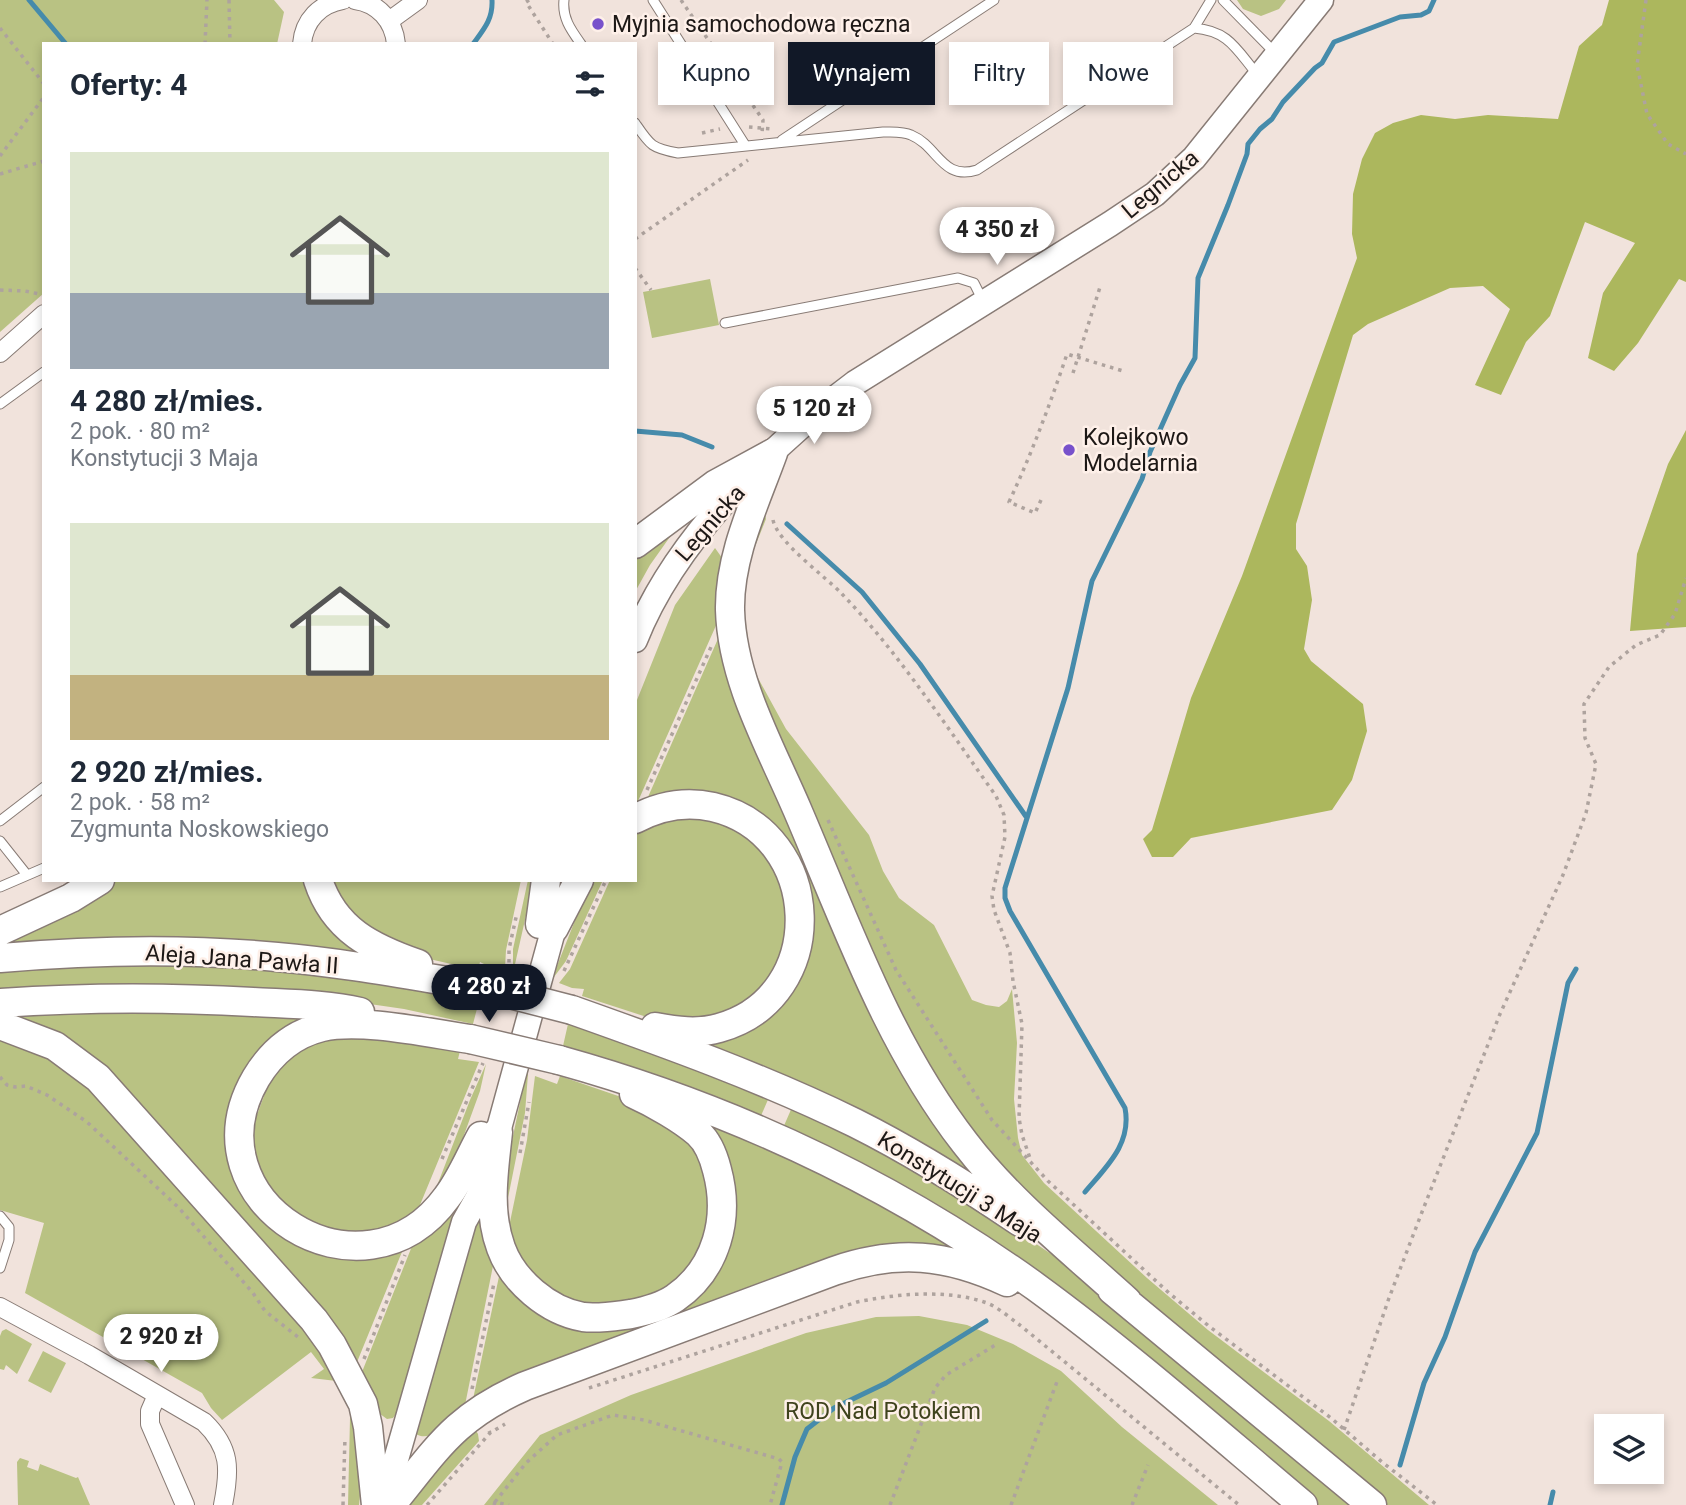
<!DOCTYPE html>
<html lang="pl">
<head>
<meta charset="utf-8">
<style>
	body { margin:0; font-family:Roboto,sans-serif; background:#f2f2f3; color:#1f2937; height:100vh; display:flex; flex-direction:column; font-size:26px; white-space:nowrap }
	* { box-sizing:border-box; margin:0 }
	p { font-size:23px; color:#747a83 }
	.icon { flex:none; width:38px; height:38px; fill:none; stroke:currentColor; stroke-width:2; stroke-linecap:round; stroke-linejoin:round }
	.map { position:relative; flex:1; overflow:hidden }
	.side { position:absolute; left:42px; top:42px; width:595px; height:840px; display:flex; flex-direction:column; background:#fff; border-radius:0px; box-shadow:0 4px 10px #0003 }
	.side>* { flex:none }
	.top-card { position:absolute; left:658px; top:42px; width:665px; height:63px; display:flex; gap:14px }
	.buttons { position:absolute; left:1594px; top:1414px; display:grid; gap:14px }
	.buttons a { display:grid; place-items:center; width:70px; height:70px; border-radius:0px; background:#fff; box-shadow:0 4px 10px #0003; font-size:35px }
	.price { position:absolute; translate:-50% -60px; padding:0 16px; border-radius:24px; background:#fff; color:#222; font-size:23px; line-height:46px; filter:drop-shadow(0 2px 4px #0008) }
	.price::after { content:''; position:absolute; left:50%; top:42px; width:21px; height:16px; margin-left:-10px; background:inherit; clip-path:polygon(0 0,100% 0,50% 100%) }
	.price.current { background:#111827; color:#fff }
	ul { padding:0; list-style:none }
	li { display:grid; align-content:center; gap:14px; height:371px; padding:0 28px }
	li span { display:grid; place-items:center; height:217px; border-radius:0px; color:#555 }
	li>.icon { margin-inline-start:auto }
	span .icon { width:126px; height:126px; fill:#fffc; stroke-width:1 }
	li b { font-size:30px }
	h2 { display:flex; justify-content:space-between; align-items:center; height:84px; padding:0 28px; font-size:30px }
	.tag { padding:0 24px; border-radius:0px; background:#fff; box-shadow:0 4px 10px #0003; font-size:24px; line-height:63px }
	.tag.current { background:#111827; color:#fff }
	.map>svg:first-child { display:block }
	.green { fill:#b9c283 }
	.forest { fill:#acb75d }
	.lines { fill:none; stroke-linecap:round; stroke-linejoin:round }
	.stream { stroke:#468bab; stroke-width:5 }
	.lane-casing { stroke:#887b75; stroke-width:11 }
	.street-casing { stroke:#887b75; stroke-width:20 }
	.secondary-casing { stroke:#887b75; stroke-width:27 }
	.primary-casing { stroke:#887b75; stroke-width:31 }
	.path { stroke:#aea39e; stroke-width:3.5; stroke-dasharray:3.5 5; stroke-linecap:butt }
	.lane { stroke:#fff; stroke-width:9 }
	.street { stroke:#fff; stroke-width:18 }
	.secondary { stroke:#fff; stroke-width:24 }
	.primary { stroke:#fff; stroke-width:28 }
	.primary-bridge-casing { stroke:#887b75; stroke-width:31; stroke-linecap:butt }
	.primary-bridge { stroke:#fff; stroke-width:28 }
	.poi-dot { fill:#7851cb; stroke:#fef0e9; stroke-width:2.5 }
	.labels { text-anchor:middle; stroke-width:5; stroke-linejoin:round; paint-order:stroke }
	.poi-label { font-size:23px; fill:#1d1816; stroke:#fef0e9; text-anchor:start }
	.street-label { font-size:23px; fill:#1d1816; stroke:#fef0e9 }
	.park-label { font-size:23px; fill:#3f431d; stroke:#fef0e9 }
</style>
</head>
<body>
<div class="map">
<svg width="1686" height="1505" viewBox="0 0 1686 1505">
	<rect width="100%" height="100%" fill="#f1e3dc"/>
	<path class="green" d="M0 0H274L284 12 277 44H44V293L0 332Z
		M1237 0H1286L1279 9 1261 16 1243 9Z
		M710 279 719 325 652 338 643 292Z
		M764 508 766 519 746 569 742 593 750 655 758 678 786 729 869 835 883 871 899 898 934 925 972 1000 986 1005 999 1007 1007 1001 1012 989 1017 1043 1014 1099 1018 1138 1022 1155 1044 1183 1147 1278 1208 1330 1329 1421 1429 1505H1386L1133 1295 1030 1202 973 1141 928 1077 897 1019 760 701C733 626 732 581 764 508Z
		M672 534 650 565 635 592V554Z
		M715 548 725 562 722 612 635 808V705L675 605Z
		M721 632 745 707 986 1181 704 1045 801 964 770 828 644 806Z
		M697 812 760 841 791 902 779 971 728 1016 656 1020 582 996 584 989 572 988 559 983 570 969 610 880H635V828Z
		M116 880H309L368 954 3 946 2 942 74 905Z
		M326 880H521L506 950 505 968 490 967 480 962 478 970 407 954 364 933Z
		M528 880H534L513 973V949Z
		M591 880H603L566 961 551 981Z
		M104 962 274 967 417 987 479 1001 473 1024 404 1009 356 1002 0 992V968Z
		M80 1008 307 1017 236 1104 274 1225 406 1242 355 1367 339 1340 21 1019 22 1017Z
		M568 1024 609 1036 770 1095 760 1118 626 1066 563 1046Z
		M0 1031 74 1068 307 1325 345 1382 311 1378 324 1369 311 1352 222 1420 211 1408 202 1393 25 1293 44 1223 0 1210Z
		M335 1031 460 1051 458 1059 479 1062 415 1217 385 1233 314 1231 267 1194 249 1136 276 1064Z
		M486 1064 480 1091 448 1179 430 1204 470 1100Z
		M526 1074H528L525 1113 505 1213 501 1193Z
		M535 1076 557 1084 560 1076 659 1110 684 1128 711 1179 707 1245 670 1293 594 1309 545 1291 506 1241 527 1140Z
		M793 1105 851 1132 1020 1233 1060 1260 1121 1308 1357 1505H1317L1109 1331 783 1128Z
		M702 1120 839 1178 962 1252 941 1250 472 1404 501 1267 593 1326 717 1261Z
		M457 1204 396 1414 393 1418 387 1419 376 1411 360 1377 416 1236Z
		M479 1214 495 1256 464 1410C452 1419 432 1444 416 1434L477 1216Z
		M919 1316 967 1325 1013 1344 1061 1371 1122 1427 1218 1505H484L540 1435 631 1395 806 1333 876 1317Z
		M6 1329 32 1344 17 1374 6 1365 4 1370 0 1369V1336L2 1331Z
		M43 1351 66 1363 51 1393 28 1381Z
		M353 1406 364 1459 359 1505H348L350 1418Z
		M472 1424 478 1434 479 1441 422 1505H405Z
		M20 1458 29 1461 27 1467 38 1471 40 1464 76 1478 78 1477 90 1505H18L17 1462Z"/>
	<path class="forest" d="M1609 0H1686V282L1679 279 1638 343 1614 371 1588 358 1603 293 1635 243 1585 222 1550 316 1526 342 1501 395 1475 385 1510 309 1483 286 1450 288 1368 324 1353 335 1296 524V549L1307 566 1312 600 1304 649 1311 661 1363 704 1367 731 1352 780 1332 810 1191 838 1173 857H1152L1143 839 1152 830 1191 698 1242 576 1357 258 1352 234 1353 194 1362 159 1375 133 1393 123 1421 115 1455 119 1488 115 1558 119 1579 46 1602 25Z
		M1686 430V627L1630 631 1637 554 1668 464Z"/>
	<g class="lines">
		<path class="stream" d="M29 0 66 44
			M473 44C484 29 493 19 492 0
			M635 431 682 435 712 447
			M787 524 862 592 920 664 1027 818
			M1085 1192C1106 1167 1132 1144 1125 1108L1010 911 1005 898V888L1068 688 1092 581 1142 479 1150 452 1180 385 1195 358 1198 278 1228 205 1247 154 1248 144 1260 129 1272 119 1283 102 1315 68 1322 63 1334 42 1400 17 1421 15 1429 11 1434 0
			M1400 1465 1424 1383 1445 1337 1475 1252 1537 1133 1568 983 1576 969
			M782 1505 795 1457 807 1429 834 1408 886 1383 986 1321
			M1550 1505 1553 1492"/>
		<defs>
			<path id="lane" d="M564 0C562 18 571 30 581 44
				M653 0 745 145
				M1223 0 1276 54
				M1194 28 1211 0
				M635 123C650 145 651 148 678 153L883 132C892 132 903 131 911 135 938 146 942 181 977 170L1194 28C1229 31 1236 49 1257 74
				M782 140 994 0
				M725 323 958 278 974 283 983 301
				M0 404 44 372
				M0 821 44 787
				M0 841 27 875
				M0 887 44 868
				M0 1216 9 1227V1240L0 1268"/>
			<path id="street" d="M355 0C378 3 394 21 396 44
				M389 21 418 0
				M302 44C304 20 320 4 343 0
				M0 353 44 314
				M0 1307 89 1355 204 1422C231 1448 230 1470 223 1505
				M157 1395 150 1411V1424L185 1505"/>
			<path id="secondary" d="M635 640C674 541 770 446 855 383L1110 224 1155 194 1194 158 1321 0
				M383 1505 464 1222 478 1197 498 1132 559 909"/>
			<path id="primary" d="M773 453C755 503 729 556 730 610 732 680 770 746 797 809 846 923 888 1044 965 1143 1010 1202 1072 1251 1127 1301
				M635 544 716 484 773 453
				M635 819C659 806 686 801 713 807 824 833 831 997 719 1028 698 1034 676 1031 655 1027
				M318 880C334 930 372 948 418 964
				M540 924 546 880
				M554 928 579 880
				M0 931 71 898 100 880
				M0 958C92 950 185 948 277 957 346 963 414 976 483 987
				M0 1003C85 997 168 997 253 1002 288 1004 326 1004 360 1012
				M572 1010C668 1044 763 1078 855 1123 913 1152 967 1186 1020 1222
				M0 1025 55 1046 98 1078 314 1320 332 1345 363 1404 368 1427 376 1505
				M470 1039C428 1033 361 1018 322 1027 293 1034 271 1053 256 1078 184 1201 363 1313 447 1197 461 1179 470 1156 481 1136
				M559 1060C732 1108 890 1182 1036 1287 1129 1355 1215 1431 1303 1505
				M498 1132C494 1170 487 1210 501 1248 513 1281 548 1311 583 1317 599 1319 615 1316 631 1314 646 1311 662 1307 675 1298 717 1269 730 1218 717 1170 714 1158 708 1142 698 1133 682 1119 654 1103 634 1094
				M1112 1290 1372 1505
				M391 1505C437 1449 454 1417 525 1386L834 1271C897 1249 947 1254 1007 1282"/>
		</defs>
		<use href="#lane" class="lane-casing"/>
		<use href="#street" class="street-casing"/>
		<use href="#secondary" class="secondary-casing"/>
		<use href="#primary" class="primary-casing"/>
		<path class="path" d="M229 0 230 44
			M529 0 526 2 553 44
			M681 0 763 120 762 134
			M1646 0 1637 65 1647 114 1668 144 1686 154
			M0 28 44 84
			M205 44 207 0
			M749 127 773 129
			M702 133 720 129
			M0 156 44 97
			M0 174 44 161
			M635 239 748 160
			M635 268 651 290
			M0 290 25 291 44 295
			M1073 373 1101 284
			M1041 500 1035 513 1009 502C1032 453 1050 404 1067 354L1123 371
			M773 520C778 543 825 576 842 594 898 652 949 730 996 796L1004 815 1005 837 992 896 994 910 1010 953 1013 981 1022 1024 1019 1118 1022 1135 1031 1161
			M647 790 711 647
			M828 820 896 970 992 1120 1048 1181 1169 1293 1210 1327 1331 1418 1382 1462 1437 1505
			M509 971V949L517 913
			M564 971 606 880
			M0 1077 7 1085 15 1087 26 1086 47 1095 87 1122 179 1208 253 1293 265 1311 298 1337
			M520 1153 529 1102
			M442 1159 483 1063
			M364 1359 405 1255
			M589 1388 857 1302C896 1294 945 1289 984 1302 997 1306 1010 1318 1021 1326L1239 1505
			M472 1389 494 1283
			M1344 1430 1389 1298 1422 1212 1500 1014 1563 875 1586 813 1596 764 1585 738 1584 704 1609 667 1636 645 1660 635 1675 614 1686 578
			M489 1431 490 1433 505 1424
			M495 1502 526 1463 557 1435 613 1415 644 1420 779 1459 782 1462 770 1505
			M343 1505 345 1437
			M427 1505 490 1433
			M494 1505 495 1502 509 1505
			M890 1505 935 1388 946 1375 997 1344
			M1011 1505 1058 1379
			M1132 1505 1148 1465"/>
		<use href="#lane" class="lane"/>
		<use href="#street" class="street"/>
		<use href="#secondary" class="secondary"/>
		<use href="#primary" class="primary"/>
		<defs>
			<path id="primary-bridge" d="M483 987 572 1010
				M470 1039 559 1060"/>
		</defs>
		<use href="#primary-bridge" class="primary-bridge-casing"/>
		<use href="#primary-bridge" class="primary-bridge"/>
	</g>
	<g class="poi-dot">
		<circle cx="598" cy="24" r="7"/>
		<circle cx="1069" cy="450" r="7"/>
	</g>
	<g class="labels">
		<g class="poi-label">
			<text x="612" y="32">Myjnia samochodowa ręczna</text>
			<text x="1083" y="445">Kolejkowo<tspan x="1083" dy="26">Modelarnia</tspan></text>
		</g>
		<g class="street-label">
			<text transform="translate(1160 184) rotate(-40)" y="8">Legnicka</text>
			<text transform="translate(710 523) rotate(-49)" y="8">Legnicka</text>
			<text transform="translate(242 959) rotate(4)" y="8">Aleja Jana Pawła II</text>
			<text transform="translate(960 1187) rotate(32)" y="8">Konstytucji 3 Maja</text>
		</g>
		<g class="park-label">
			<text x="883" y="1419">ROD Nad Potokiem</text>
		</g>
	</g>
</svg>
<div class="buttons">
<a><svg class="icon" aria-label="layers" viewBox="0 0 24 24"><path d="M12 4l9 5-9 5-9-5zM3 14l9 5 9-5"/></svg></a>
</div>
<b class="price" style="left:997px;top:267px">4 350 zł</b>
<b class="price" style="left:814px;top:446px">5 120 zł</b>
<b class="price current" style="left:489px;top:1024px">4 280 zł</b>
<b class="price" style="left:161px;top:1374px">2 920 zł</b>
<div class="top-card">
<a class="tag">Kupno</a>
<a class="tag current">Wynajem</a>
<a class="tag">Filtry</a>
<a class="tag">Nowe</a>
</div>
<section class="side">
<h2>Oferty: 4<svg class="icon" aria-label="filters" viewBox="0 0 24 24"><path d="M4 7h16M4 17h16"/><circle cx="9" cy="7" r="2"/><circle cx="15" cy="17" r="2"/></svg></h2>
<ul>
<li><span style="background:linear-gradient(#dfe7d0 65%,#9aa5b1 0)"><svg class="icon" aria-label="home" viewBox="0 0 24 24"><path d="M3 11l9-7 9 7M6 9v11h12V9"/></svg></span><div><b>4 280 zł/mies.</b><p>2 pok. · 80 m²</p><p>Konstytucji 3 Maja</p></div></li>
<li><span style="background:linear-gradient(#dfe7d0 70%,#c2b280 0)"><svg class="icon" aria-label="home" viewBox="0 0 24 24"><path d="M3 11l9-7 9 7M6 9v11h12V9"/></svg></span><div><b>2 920 zł/mies.</b><p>2 pok. · 58 m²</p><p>Zygmunta Noskowskiego</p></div></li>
</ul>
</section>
</div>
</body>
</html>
